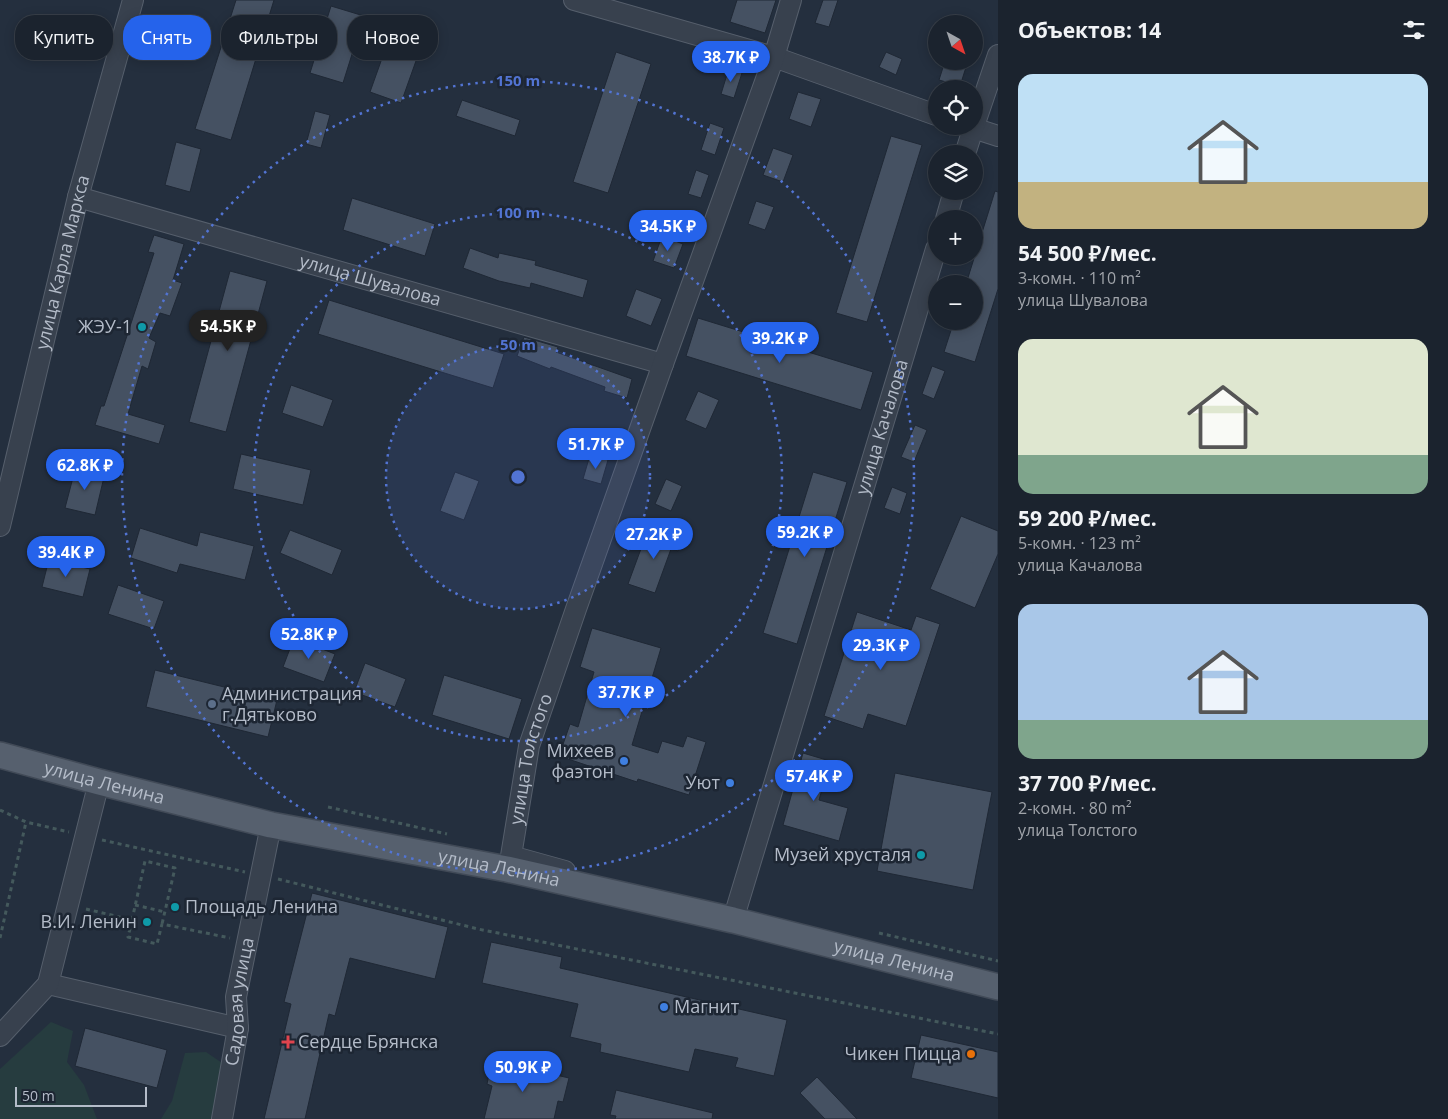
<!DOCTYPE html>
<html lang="ru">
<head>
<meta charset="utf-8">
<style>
	body { margin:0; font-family:"Open Sans",sans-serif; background:#242b36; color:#f1f3f6; height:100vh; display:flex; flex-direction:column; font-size:19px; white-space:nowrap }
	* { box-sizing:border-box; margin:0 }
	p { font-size:16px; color:#a0a4aa }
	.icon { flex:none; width:28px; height:28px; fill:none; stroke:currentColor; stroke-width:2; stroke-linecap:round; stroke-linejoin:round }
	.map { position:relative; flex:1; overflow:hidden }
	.side { display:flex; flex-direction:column; background:#1b232e; width:450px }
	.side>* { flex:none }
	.banner { position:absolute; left:15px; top:15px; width:475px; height:45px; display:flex; gap:10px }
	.needle { width:32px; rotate:140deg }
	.controls { position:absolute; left:928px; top:15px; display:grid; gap:10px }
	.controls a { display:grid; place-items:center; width:55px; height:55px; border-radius:50%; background:#1b232e; box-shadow:0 2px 12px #0003,0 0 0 1px #39404a; font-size:25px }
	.scale { position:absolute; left:15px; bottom:12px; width:132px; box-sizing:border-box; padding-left:5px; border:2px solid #b4bcc9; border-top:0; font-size:14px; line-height:18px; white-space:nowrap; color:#b4bcc9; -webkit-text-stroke:4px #1d2633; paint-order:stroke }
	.price { position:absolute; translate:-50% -42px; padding:0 11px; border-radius:18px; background:#2563eb; color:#fff; font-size:16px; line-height:32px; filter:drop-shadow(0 1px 2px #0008) }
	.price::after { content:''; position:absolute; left:50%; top:30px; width:15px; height:11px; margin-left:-8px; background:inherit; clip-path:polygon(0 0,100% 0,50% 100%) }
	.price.active { background:#222; color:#fff }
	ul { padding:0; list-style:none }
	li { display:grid; align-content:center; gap:10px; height:265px; padding:0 20px }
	li span { display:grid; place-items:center; height:155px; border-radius:15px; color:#555 }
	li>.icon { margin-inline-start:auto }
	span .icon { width:90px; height:90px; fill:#fffc; stroke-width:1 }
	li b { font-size:21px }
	h2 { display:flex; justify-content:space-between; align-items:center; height:60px; padding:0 20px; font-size:21px }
	.chip { padding:0 18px; border-radius:20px; background:#1b232e; box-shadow:0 2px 12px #0003,0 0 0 1px #39404a; font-size:18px; line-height:45px }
	.chip.active { background:#2563eb; color:#fff }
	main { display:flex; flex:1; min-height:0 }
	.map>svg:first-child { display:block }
	.green { fill:#263c3f }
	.building { fill:#455162; stroke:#1f2835 }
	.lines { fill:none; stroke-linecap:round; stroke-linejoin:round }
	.minor-casing { stroke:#565f6c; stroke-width:22 }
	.major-casing { stroke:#414a57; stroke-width:28 }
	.path { stroke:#44595c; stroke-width:3; stroke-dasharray:4 4; stroke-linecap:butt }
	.minor { stroke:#38414e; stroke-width:20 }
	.major { stroke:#56606e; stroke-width:25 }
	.ring { fill:none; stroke:#5274d3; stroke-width:2.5; stroke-dasharray:2.5 5 }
	.culture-dot { fill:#0f9aa8; stroke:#1d2633; stroke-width:2 }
	.service-dot { fill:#5c6f8a; stroke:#1d2633; stroke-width:2 }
	.shop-dot { fill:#3f7fe0; stroke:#1d2633; stroke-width:2 }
	.health-dot { fill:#e0444e; stroke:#1d2633; stroke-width:2 }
	.food-dot { fill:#e8710a; stroke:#1d2633; stroke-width:2 }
	.labels { text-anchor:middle; stroke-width:5; stroke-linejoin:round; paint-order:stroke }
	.street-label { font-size:18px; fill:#b4bcc9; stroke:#1d2633 }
	.poi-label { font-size:18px; fill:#b4bcc9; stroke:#1d2633; text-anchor:end }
	.centre { fill:#5274d3; stroke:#1d2633; stroke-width:2.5 }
	.ring-label { font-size:15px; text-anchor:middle; font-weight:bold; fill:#5274d3; stroke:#1d2633; stroke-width:5; stroke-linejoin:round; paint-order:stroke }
</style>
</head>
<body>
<main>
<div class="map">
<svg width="998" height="1119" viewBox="0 0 998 1119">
	<rect width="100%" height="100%" fill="#242f3e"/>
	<path class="green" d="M51 1022 73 1031 67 1062 84 1085 97 1119H0V1069Z
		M206 1052 228 1067 219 1119H161L172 1101 185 1053Z"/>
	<path class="building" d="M236 0H274L231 140 195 129Z
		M737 0H776L765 33 730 22Z
		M823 0H838L829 27 815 23Z
		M331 6 364 16 343 83 310 73Z
		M396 19 427 30 401 103 370 92Z
		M616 52 651 64 608 193 573 182Z
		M886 52 902 59 896 75 879 67Z
		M945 61H968L960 86 939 80Z
		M729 68 742 73 734 98 721 94Z
		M798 92 821 99 811 127 789 119Z
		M462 100 520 120 515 136 456 116Z
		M315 111 330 115 321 148 306 144Z
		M710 123 724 128 715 155 701 150Z
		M891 136 922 145 867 322 836 313Z
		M176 142 201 149 190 192 165 185Z
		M773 148 793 155 783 182 763 175Z
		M696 170 709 175 701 198 688 194Z
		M995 191 998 192V289L975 362 944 352 954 321H974V284H966Z
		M352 198 435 224 425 256 343 230Z
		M756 201 774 207 765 230 748 224Z
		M154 235 184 244 173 280 182 283 170 316 160 313 149 338 156 342 148 369 142 366 128 414 165 425 159 444 95 425 101 406H104L154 253 148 252Z
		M662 236 683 244 674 268 653 261Z
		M470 248 498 258 499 253 536 261 535 265 588 280 583 298 531 283 530 288 499 281 463 268Z
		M230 271 267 281 226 432 189 422Z
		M636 289 662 299 651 326 626 316Z
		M329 300 504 354 493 388 318 334Z
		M698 318 873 372 861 410 686 356Z
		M524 337 558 347 556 352 632 379 627 398 604 391 605 387 551 367 550 369 517 356Z
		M932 366 945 371 934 399 922 394Z
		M291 385 333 400 323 427 282 413Z
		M698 391 719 400 706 429 685 420Z
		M915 425 927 430 914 462 901 457Z
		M241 454 311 470 303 505 233 489Z
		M590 455 608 460 601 484 583 479Z
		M76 466 105 473 95 515 65 508Z
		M455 472 479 481 464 520 440 511Z
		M813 472 847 482 797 644 763 633Z
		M666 479 682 486 671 511 655 504Z
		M892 487 907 493 900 514 884 508Z
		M961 516 998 531V554L975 608 930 589Z
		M140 528 197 546 200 532 254 546 245 580 180 564 177 573 131 558Z
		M653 528 682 538 678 551 671 549 655 593 628 584 642 546 646 548Z
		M290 530 342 550 332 575 280 553Z
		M49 559 90 569 83 597 42 587Z
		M118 585 164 601 154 629 108 614Z
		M857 612 911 630 916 616 940 624 906 726 868 714 863 729 824 716Z
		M592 628 661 648 632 745 658 753 662 741 683 747 687 736 706 742 689 795 638 779 637 782 559 756 570 724 578 727 594 672 580 667Z
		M294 638 335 654 324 682 283 667Z
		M365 663 406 679 395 707 354 692Z
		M155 670 277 700 268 737 146 707Z
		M444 675 522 699 509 739 432 715Z
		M803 753 830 761 819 800 848 808 839 841 783 825Z
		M895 773 992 792 973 890 877 871Z
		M312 893 448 927 435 979 350 958 335 1016 329 1014 305 1119H264L291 1004 284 1002Z
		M491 942 562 957 560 968 787 1020 774 1076 735 1067 738 1058 695 1049 689 1072 600 1052 601 1044 570 1037 578 1004 482 983Z
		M85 1028 167 1050 157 1088 75 1066Z
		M921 1035 998 1052V1098L911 1078Z
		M492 1060 569 1078 563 1102 558 1101 554 1119H484L492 1086 487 1084Z
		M817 1077 857 1119H825L800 1093Z
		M616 1090 713 1113 712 1119H615L616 1116 610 1115Z"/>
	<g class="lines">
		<defs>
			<g id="minor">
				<path d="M574 0 774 57 936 115"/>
				<path d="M967 126 998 136"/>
				<path d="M974 126 998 55"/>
				<path d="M965 154 974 126"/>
				<path id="s1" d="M78 197 663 364"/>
				<path d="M946 219 954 191"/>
				<path id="s2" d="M0 526 78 197 133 0"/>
				<path id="s3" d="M565 871 511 856 529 746 576 609 663 364 774 57 791 0"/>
				<path id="s4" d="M733 920 936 249"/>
				<path d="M48 984 238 1028"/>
				<path d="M0 1036 48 984 99 782"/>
				<path id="s5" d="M222 1119 238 1028 236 997 271 825"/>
			</g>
			<g id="major">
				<path id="s6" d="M0 755 99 782 271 825 507 869 733 920 998 987"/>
			</g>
		</defs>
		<use href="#minor" class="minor-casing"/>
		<use href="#major" class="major-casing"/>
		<path class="path" d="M328 807 447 834
			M0 810 26 822 69 832
			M102 840 245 872
			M278 879 478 929 998 1034
			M135 905 165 912
			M86 909 132 920 128 937 157 944 162 924 230 938
			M132 920 145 861 175 868 162 924
			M879 933 998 961
			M0 938 26 822"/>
		<use href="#minor" class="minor"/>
		<use href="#major" class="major"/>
	</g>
	<circle cx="518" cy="477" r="132" fill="#5274d3" fill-opacity=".12"/>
	<g class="ring">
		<circle cx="518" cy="477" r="132"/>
		<circle cx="518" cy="477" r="264"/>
		<circle cx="518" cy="477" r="396"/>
	</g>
	<g class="culture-dot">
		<circle cx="142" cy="327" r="5"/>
		<circle cx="921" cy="855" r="5"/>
		<circle cx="175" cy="907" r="5"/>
		<circle cx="147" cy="922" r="5"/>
	</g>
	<circle class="service-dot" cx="212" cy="704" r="5"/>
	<g class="shop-dot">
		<circle cx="624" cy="761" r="5"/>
		<circle cx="730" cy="783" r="5"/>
		<circle cx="664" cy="1007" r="5"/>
	</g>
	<path class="health-dot" d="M285.5 1034.5h5v5h5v5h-5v5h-5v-5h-5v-5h5z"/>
	<circle class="food-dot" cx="971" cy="1054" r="5"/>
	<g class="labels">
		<g class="street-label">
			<text dy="6" stroke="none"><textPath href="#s2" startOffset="271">улица Карла Маркса</textPath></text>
			<text dy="6" stroke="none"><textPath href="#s1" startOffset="304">улица Шувалова</textPath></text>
			<text dy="6" stroke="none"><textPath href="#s4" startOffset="515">улица Качалова</textPath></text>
			<text dy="6" stroke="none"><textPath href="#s3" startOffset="155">улица Толстого</textPath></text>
			<text dy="6" stroke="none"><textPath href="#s6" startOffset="108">улица Ленина</textPath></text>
			<text dy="6" stroke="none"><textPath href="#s6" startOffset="512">улица Ленина</textPath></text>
			<text dy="6" stroke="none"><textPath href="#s6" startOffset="918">улица Ленина</textPath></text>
			<text dy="6" stroke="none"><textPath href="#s5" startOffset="119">Садовая улица</textPath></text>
		</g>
		<g class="poi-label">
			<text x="132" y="333">ЖЭУ-1</text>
			<text x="222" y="700" text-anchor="start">Администрация<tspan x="222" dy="21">г.Дятьково</tspan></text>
			<text x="614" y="757">Михеев<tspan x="614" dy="21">фаэтон</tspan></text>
			<text x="720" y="789">Уют</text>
			<text x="911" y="861">Музей хрусталя</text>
			<text x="185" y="913" text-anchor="start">Площадь Ленина</text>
			<text x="137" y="928">В.И. Ленин</text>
			<text x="674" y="1013" text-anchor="start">Магнит</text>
			<text x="298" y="1048" text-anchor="start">Сердце Брянска</text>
			<text x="961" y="1060">Чикен Пицца</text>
		</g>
	</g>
	<circle cx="518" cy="477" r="8" class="centre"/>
	<g class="ring-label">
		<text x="518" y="86">150 m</text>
		<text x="518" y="218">100 m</text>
		<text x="518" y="350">50 m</text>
	</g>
</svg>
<div class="controls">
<a><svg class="needle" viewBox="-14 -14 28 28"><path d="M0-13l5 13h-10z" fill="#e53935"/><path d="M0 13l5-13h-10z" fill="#a0a4aa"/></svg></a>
<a><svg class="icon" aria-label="locate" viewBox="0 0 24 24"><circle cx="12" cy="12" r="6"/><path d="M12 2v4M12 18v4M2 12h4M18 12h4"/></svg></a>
<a><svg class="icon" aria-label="layers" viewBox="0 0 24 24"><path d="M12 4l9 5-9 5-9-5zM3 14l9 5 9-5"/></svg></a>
<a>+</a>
<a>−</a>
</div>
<div class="scale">50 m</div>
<b class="price" style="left:731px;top:83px">38.7K ₽</b>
<b class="price" style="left:668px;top:252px">34.5K ₽</b>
<b class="price active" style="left:228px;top:352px">54.5K ₽</b>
<b class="price" style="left:780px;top:364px">39.2K ₽</b>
<b class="price" style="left:596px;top:470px">51.7K ₽</b>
<b class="price" style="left:85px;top:491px">62.8K ₽</b>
<b class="price" style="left:805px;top:558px">59.2K ₽</b>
<b class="price" style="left:654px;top:560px">27.2K ₽</b>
<b class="price" style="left:66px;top:578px">39.4K ₽</b>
<b class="price" style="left:309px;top:660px">52.8K ₽</b>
<b class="price" style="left:881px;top:671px">29.3K ₽</b>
<b class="price" style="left:626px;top:718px">37.7K ₽</b>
<b class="price" style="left:814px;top:802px">57.4K ₽</b>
<b class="price" style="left:523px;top:1093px">50.9K ₽</b>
<div class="banner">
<a class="chip">Купить</a>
<a class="chip active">Снять</a>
<a class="chip">Фильтры</a>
<a class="chip">Новое</a>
</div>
</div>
<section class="side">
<h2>Объектов: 14<svg class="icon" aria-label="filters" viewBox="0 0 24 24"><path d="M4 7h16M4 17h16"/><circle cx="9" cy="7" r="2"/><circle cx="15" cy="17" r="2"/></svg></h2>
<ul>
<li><span style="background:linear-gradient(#bfe0f5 70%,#c2b280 0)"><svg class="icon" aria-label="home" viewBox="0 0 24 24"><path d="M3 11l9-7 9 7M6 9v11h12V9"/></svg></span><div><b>54 500 ₽/мес.</b><p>3-комн. · 110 m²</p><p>улица Шувалова</p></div></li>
<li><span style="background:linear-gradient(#dfe7d0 75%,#7fa58c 0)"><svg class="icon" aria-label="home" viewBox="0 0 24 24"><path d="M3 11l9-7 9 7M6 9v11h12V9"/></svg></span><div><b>59 200 ₽/мес.</b><p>5-комн. · 123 m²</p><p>улица Качалова</p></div></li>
<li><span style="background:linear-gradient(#a9c7e8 75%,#7fa58c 0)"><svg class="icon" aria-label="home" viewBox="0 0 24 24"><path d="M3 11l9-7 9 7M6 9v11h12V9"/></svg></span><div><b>37 700 ₽/мес.</b><p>2-комн. · 80 m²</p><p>улица Толстого</p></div></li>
</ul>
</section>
</main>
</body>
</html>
